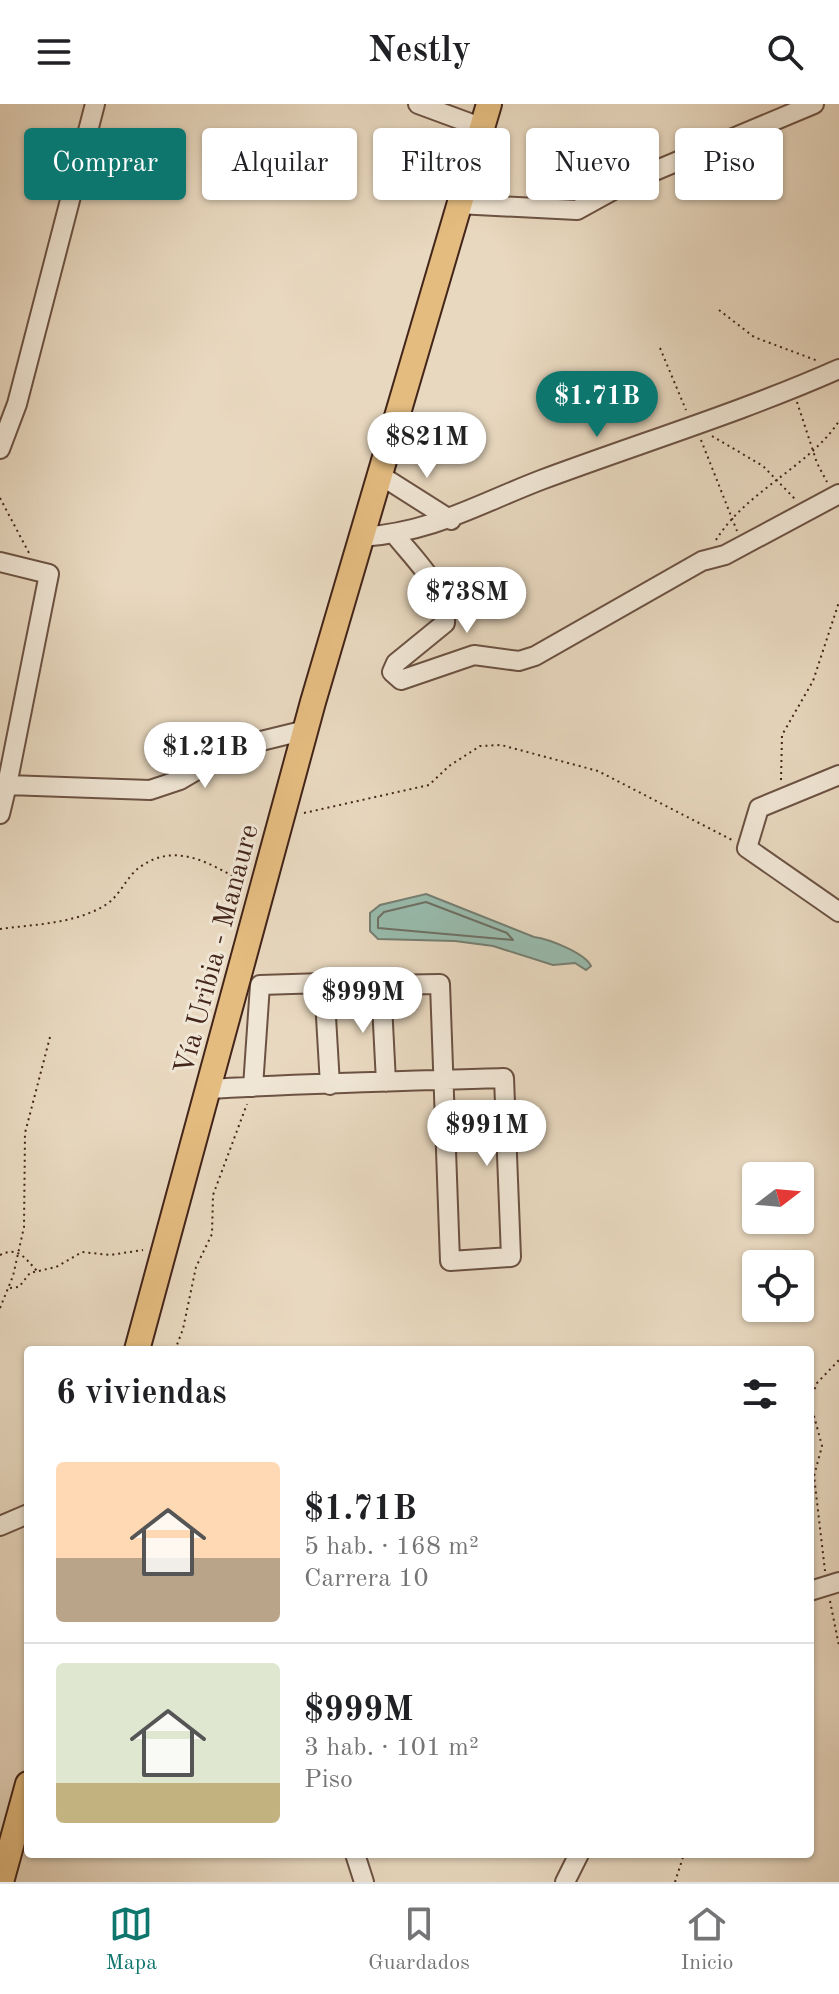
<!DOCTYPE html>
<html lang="es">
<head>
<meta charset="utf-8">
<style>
	body { margin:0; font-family:"Old Standard TT",serif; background:#f2f2f2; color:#202124; height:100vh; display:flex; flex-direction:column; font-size:30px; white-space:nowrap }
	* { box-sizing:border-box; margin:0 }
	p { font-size:26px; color:#757577 }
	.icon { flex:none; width:44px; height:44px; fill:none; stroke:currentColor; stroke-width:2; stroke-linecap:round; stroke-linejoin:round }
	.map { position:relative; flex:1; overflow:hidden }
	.drawer { position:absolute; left:24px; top:1242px; width:790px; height:512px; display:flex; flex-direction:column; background:#fff; border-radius:8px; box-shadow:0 2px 6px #0004 }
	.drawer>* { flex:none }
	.guide { position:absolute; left:24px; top:24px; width:792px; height:72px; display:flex; gap:16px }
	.needle { width:52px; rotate:74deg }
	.buttons { position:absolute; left:742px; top:1058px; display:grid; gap:16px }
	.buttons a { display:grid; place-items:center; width:72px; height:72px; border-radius:8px; background:#fff; box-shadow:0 2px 6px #0004; font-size:40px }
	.price { position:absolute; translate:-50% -68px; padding:0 18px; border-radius:28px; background:#fff; color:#222; font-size:26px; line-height:52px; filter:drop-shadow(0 2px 4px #0008) }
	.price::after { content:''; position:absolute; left:50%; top:48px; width:24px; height:18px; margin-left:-12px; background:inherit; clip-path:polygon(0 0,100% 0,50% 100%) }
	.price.current { background:#0f766e; color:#fff }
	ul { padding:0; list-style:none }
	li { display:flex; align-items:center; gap:24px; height:200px; padding:0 32px }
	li+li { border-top:2px solid #e0e0e0 }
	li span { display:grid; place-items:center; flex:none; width:224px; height:160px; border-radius:8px; color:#555 }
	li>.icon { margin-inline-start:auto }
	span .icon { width:96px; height:96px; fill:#fffc; stroke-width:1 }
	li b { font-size:34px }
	h2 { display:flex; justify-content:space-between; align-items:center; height:96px; padding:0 32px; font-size:34px }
	.chip { padding:0 28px; border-radius:8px; background:#fff; box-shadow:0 2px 6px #0004; font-size:28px; line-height:72px }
	.chip.current { background:#0f766e; color:#fff }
	header { display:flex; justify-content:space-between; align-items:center; height:104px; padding:0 32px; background:#fff; font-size:36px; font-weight:800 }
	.tab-bar { display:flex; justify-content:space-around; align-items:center; height:112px; border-top:2px solid #e0e0e0; background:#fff; font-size:22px; color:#757577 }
	.tab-bar a { display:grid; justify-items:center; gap:4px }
	.tab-bar .current { color:#0f766e }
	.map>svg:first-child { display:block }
	.water { fill:#98bbad; stroke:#767f72; stroke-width:2 }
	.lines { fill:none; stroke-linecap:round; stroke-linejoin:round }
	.shore { stroke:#6e7064; stroke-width:2 }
	.minor-casing { stroke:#6c5243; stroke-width:22 }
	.major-casing { stroke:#43251a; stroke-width:28 }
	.path { stroke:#43251a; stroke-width:2; stroke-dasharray:2 4; stroke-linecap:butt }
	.minor { stroke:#f0e6d5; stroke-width:18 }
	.major { stroke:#e4bc80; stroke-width:24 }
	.labels { text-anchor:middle; stroke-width:6; stroke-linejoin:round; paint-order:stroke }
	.street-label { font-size:28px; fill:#43251a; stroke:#f0e6d5 }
</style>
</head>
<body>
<header><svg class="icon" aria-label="menu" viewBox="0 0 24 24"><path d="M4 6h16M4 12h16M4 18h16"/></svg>Nestly<svg class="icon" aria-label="search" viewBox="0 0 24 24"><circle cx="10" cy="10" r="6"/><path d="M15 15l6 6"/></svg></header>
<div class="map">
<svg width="839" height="1778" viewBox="0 0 839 1778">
	<rect width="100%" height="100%" fill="#e8d8bf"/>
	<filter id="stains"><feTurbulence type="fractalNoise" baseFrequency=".0025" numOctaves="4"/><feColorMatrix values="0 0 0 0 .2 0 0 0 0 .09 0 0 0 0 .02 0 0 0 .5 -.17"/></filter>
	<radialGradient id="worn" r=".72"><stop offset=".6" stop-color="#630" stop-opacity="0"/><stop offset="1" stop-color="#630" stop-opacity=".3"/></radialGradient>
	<path class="water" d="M426 790 534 833C549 835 585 849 591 862L586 866 575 859 553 861 493 842 455 837 378 835 370 827V809L380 801Z"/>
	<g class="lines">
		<path class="shore" d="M426 798 507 829 513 836 378 824V814L384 808Z"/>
		<defs>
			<path id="minor" d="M418 0 483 24
				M457 100 577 106 626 79 814 0
				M0 345 17 300 95 0
				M380 371 451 416
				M395 431C414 455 448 486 445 519L396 559 392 568 401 576 474 551 519 557 535 552 702 457 725 451 839 390
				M362 433C433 428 476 401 541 376 640 339 742 308 839 265
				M0 458 49 470 7 681
				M839 671 759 704 747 744 839 808
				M0 710 7 681 150 686 180 676 216 655 261 637 306 626
				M253 983 260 881 324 879 330 981
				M208 985C306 979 405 977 504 974L511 1153 450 1157 440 880 381 881 386 978
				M0 1422 28 1410
				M810 1487 839 1478
				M355 1750 364 1778
				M565 1778 579 1750"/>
			<path id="major" d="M137 1246 313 598 489 0
				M1 1778 28 1680"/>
		</defs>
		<use href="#minor" class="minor-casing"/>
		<use href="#major" class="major-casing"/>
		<path class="path" d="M719 206 754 233 818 257
			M660 244 686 306
			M797 298 817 359 827 378
			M712 332 763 362 795 395
			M701 336 737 427
			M0 394 29 449
			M716 436C746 387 810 362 839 317
			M781 676 782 631 813 577 839 498
			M304 709 429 681 449 662 480 642 501 641 598 667 732 736
			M0 825C36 820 76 820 107 800 121 790 127 772 140 763 176 737 211 760 243 778
			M0 1151C18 1142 25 1154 37 1167
			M10 1184 19 1183 30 1169 56 1163 82 1148 110 1151 143 1146
			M0 1204 13 1172 24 1123 25 1029 50 933
			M175 1246 183 1225 196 1163 212 1130 213 1091 247 1000
			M825 1467 814 1372 822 1342 810 1297 817 1279 839 1256
			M830 1497 839 1542
			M675 1778 684 1750"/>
		<use href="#minor" class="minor"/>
		<use href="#major" class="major"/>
	</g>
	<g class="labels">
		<g class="street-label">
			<text transform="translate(215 845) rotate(-75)" y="10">Vía Uribia - Manaure</text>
		</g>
	</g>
	<rect width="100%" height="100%" filter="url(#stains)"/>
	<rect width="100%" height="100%" fill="url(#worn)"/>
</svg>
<div class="buttons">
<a><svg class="needle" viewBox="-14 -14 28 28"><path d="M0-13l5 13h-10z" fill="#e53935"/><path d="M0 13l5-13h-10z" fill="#757577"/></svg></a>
<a><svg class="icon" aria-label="locate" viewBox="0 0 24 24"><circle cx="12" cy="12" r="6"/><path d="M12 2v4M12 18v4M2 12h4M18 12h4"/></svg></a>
</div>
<b class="price current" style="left:597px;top:335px">$1.71B</b>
<b class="price" style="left:427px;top:376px">$821M</b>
<b class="price" style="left:467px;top:531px">$738M</b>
<b class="price" style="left:205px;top:686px">$1.21B</b>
<b class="price" style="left:363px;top:931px">$999M</b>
<b class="price" style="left:487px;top:1064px">$991M</b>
<div class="guide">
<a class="chip current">Comprar</a>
<a class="chip">Alquilar</a>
<a class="chip">Filtros</a>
<a class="chip">Nuevo</a>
<a class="chip">Piso</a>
</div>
<section class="drawer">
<h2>6 viviendas<svg class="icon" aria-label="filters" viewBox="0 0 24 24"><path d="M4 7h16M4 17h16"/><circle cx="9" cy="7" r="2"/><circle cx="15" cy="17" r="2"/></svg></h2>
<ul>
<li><span style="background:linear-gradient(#ffd9b3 60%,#b9a48a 0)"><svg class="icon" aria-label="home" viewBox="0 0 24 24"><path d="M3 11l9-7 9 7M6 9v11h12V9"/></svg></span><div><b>$1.71B</b><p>5 hab. · 168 m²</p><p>Carrera 10</p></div></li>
<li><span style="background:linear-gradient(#dfe7d0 75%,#c2b280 0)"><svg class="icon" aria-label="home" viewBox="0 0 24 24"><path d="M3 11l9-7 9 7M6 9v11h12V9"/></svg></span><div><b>$999M</b><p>3 hab. · 101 m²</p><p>Piso</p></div></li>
</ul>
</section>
</div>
<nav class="tab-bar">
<a class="current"><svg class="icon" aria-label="map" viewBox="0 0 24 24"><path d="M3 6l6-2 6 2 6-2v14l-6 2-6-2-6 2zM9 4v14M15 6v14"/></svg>Mapa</a>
<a><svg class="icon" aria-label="saved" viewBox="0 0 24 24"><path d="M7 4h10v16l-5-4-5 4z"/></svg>Guardados</a>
<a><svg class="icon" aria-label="home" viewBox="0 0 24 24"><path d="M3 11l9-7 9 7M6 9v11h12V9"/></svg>Inicio</a>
</nav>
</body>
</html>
